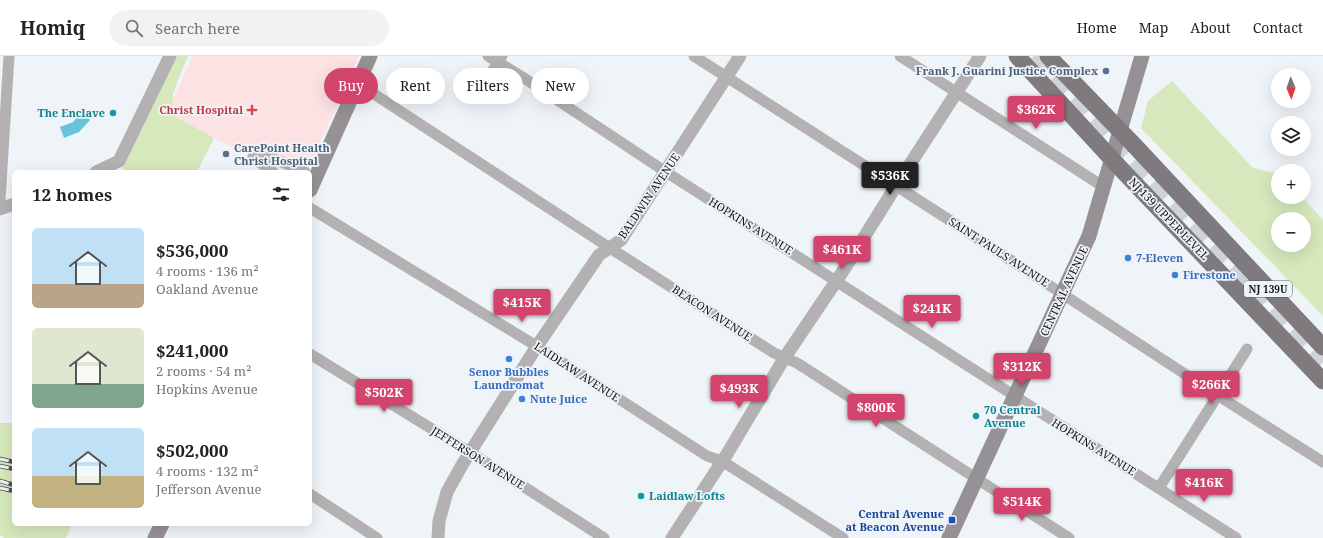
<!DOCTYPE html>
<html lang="en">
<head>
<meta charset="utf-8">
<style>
	body { margin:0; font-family:"Noto Serif",serif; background:#f2f2f2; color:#222; height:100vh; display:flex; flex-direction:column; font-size:15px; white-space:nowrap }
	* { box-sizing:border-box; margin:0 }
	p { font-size:13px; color:#767676 }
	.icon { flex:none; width:22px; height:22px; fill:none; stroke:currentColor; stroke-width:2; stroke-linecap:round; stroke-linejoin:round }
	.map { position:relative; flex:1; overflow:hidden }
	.side { position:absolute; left:12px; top:114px; width:300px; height:356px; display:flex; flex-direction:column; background:#fff; border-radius:6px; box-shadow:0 4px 16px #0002 }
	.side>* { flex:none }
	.top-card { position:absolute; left:324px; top:12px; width:380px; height:36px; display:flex; gap:8px }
	.needle { width:26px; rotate:178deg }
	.fabs { position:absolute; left:1271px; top:12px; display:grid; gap:8px }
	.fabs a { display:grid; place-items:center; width:40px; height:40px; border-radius:50%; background:#fff; box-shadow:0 4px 16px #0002; font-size:20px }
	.price { position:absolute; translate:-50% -34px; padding:0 9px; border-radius:4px; background:#d3446c; color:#fff; font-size:13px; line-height:26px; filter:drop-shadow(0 1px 2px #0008) }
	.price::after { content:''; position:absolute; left:50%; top:24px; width:12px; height:9px; margin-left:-6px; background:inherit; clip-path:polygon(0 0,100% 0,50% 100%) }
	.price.on { background:#222; color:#fff }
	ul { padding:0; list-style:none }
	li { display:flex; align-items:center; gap:12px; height:100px; padding:0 20px }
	li span { display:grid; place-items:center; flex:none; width:112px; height:80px; border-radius:6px; color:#555 }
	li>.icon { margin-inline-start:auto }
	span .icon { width:48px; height:48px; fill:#fffc; stroke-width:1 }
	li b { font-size:17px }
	h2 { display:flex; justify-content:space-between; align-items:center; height:48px; padding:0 20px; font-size:17px }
	.pill { padding:0 14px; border-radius:18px; background:#fff; box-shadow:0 4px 16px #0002; font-size:14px; line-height:36px }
	.pill.on { background:#d3446c; color:#fff }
	header { display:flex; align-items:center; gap:24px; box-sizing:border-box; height:56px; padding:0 20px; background:#fff; border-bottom:1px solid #e0e0e0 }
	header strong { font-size:19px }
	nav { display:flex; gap:22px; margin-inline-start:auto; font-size:14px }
	.search { width:280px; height:36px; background:#f2f2f2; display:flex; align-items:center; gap:10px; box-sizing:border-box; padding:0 14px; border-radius:22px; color:#767676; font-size:15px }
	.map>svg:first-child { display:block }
	.medical { fill:#fde2e4 }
	.green { fill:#d7e8bc; fill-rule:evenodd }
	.water { fill:#64c5da }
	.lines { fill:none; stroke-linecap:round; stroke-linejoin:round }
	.motorway-tunnel { stroke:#ced3d7; stroke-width:19; stroke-dasharray:19 10; stroke-linecap:butt }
	.minor { stroke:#b4b1b3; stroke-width:11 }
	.tertiary { stroke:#b4b1b3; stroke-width:13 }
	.secondary { stroke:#959194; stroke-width:15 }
	.primary { stroke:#7e7a7d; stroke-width:17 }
	.rail-casing { stroke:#515457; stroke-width:4.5 }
	.rail { stroke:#eff4f9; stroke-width:3; stroke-dasharray:9; stroke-linecap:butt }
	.service-dot { fill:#5c6f8a; stroke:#eff4f9; stroke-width:1.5 }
	.health-dot { fill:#e0444e; stroke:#eff4f9; stroke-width:1.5 }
	.culture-dot { fill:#0f9aa8; stroke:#eff4f9; stroke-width:1.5 }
	.shop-dot { fill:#3f7fe0; stroke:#eff4f9; stroke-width:1.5 }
	.transit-dot { fill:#1a4fb4; stroke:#eff4f9; stroke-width:1.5 }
	.labels { text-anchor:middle; stroke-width:3.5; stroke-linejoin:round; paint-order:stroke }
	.shield { fill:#eff4f9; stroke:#56595c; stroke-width:1 }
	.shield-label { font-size:10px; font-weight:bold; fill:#141618 }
	.service-label { font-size:11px; font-weight:bold; fill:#4e5e75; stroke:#eff4f9; text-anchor:end }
	.health-label { font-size:11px; font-weight:bold; fill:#be3a42; stroke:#eff4f9; text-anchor:end }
	.culture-label { font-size:11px; font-weight:bold; fill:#0d838f; stroke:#eff4f9; text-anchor:start }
	.street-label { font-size:11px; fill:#141618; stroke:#eff4f9 }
	.shop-label { font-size:11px; font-weight:bold; fill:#366cbe; stroke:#eff4f9; text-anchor:start }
	.transit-label { font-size:11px; font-weight:bold; fill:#164399; stroke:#eff4f9; text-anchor:end }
</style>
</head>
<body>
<header>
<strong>Homiq</strong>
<div class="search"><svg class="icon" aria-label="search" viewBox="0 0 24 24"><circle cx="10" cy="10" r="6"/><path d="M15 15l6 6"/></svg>Search here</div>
<nav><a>Home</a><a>Map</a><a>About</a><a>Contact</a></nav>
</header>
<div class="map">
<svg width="1323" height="482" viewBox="0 0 1323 482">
	<rect width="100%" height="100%" fill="#eff4f9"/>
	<path class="medical" d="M193 0H359L307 116H264L255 112 259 104 235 92 165 61Z"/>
	<path class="green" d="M170 0H188L173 37 172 59 214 82 197 116H125L119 105Z
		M1172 25 1253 112 1278 118V141H1302L1323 164V260L1141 72 1148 45ZM1278 163H1304V189H1278Z
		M0 367H14V468H72L66 482H4L0 479Z"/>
	<path class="water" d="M82 56 90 64 79 76 64 82 60 71 73 66Z"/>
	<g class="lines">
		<path class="motorway-tunnel" d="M1034 0 1323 306"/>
		<path class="minor" d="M488 0 527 24 666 116 1236 482
			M694 0 954 167 1217 339 1323 406
			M900 0 1104 131
			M357 27 610 192 774 297 797 307 1069 482
			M482 31 502 0
			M253 100 277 104 305 116
			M253 101 273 116
			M0 144 9 0
			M310 152 548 297 707 400 722 405 843 482
			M310 298 471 397 604 482
			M1159 432 1247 293
			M310 438 377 482"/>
		<path class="tertiary" d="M96 116 119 105 170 0
			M0 153 14 148
			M438 482 439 465 447 436 462 409 537 290 599 199 621 184 740 0
			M672 482 727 398 785 301 843 215 896 130 980 0"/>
		<path class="secondary" d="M310 134 370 0
			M155 482 162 468
			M949 482 1089 180 1142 0"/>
		<path class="primary" d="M1017 0 1122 114 1323 325
			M1048 0 1133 88 1323 291"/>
		<defs>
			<path id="rail" d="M0 403 14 406
				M0 410 14 413
				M0 425 14 429
				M0 432 14 435"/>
		</defs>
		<use href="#rail" class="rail-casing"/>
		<use href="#rail" class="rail"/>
	</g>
	<g class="service-dot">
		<circle cx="1106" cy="15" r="4"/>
		<circle cx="226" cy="98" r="4"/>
	</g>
	<path class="health-dot" d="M250 48h4v4h4v4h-4v4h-4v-4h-4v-4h4z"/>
	<g class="culture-dot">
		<circle cx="113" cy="57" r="4"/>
		<circle cx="976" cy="360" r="4"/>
		<circle cx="641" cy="440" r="4"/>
	</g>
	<g class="shop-dot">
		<circle cx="1128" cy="202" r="4"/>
		<circle cx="1175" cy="219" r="4"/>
		<circle cx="509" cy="303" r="4"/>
		<circle cx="522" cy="343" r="4"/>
	</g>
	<rect class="transit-dot" x="948" y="460" width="8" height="8" rx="2"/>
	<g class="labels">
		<rect class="shield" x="1244" y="225" width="48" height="16" rx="3"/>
		<g class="shield-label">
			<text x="1268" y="237">NJ 139U</text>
		</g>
		<g class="service-label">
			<text x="1098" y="19">Frank J. Guarini Justice Complex</text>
			<text x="234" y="96" text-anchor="start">CarePoint Health<tspan x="234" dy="13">Christ Hospital</tspan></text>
		</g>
		<g class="health-label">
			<text x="243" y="58">Christ Hospital</text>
		</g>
		<g class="culture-label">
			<text x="105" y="61" text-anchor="end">The Enclave</text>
			<text x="984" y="358">70 Central<tspan x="984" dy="13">Avenue</tspan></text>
			<text x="649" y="444">Laidlaw Lofts</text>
		</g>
		<g class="street-label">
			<text transform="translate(649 140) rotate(-56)" y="4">BALDWIN AVENUE</text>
			<text transform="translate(1169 163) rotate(46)" y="4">NJ 139 UPPER LEVEL</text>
			<text transform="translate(751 170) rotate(32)" y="4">HOPKINS AVENUE</text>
			<text transform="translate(999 196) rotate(33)" y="4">SAINT PAULS AVENUE</text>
			<text transform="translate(1064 235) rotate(-65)" y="4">CENTRAL AVENUE</text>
			<text transform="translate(712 257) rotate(33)" y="4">BEACON AVENUE</text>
			<text transform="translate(577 316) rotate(33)" y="4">LAIDLAW AVENUE</text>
			<text transform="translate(1094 391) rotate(32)" y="4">HOPKINS AVENUE</text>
			<text transform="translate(478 402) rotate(32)" y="4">JEFFERSON AVENUE</text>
		</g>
		<g class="shop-label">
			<text x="1136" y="206">7-Eleven</text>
			<text x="1183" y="223">Firestone</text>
			<text x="509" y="320" text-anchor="middle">Senor Bubbles<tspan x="509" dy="13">Laundromat</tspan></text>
			<text x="530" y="347">Nute Juice</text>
		</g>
		<g class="transit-label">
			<text x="944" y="462">Central Avenue<tspan x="944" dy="13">at Beacon Avenue</tspan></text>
		</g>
	</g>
</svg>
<div class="fabs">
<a><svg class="needle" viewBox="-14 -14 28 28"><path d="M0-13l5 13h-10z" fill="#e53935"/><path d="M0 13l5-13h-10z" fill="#767676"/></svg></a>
<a><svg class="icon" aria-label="layers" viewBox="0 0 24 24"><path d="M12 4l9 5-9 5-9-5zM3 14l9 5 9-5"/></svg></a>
<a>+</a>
<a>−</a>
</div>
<b class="price" style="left:1036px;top:74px">$362K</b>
<b class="price on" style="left:890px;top:140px">$536K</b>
<b class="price" style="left:842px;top:214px">$461K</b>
<b class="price" style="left:522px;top:267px">$415K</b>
<b class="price" style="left:932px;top:273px">$241K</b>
<b class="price" style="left:1022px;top:331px">$312K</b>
<b class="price" style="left:1211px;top:349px">$266K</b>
<b class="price" style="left:739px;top:353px">$493K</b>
<b class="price" style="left:384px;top:357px">$502K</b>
<b class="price" style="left:876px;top:372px">$800K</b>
<b class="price" style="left:1204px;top:447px">$416K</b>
<b class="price" style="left:1022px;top:466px">$514K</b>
<div class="top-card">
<a class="pill on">Buy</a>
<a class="pill">Rent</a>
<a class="pill">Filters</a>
<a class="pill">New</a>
</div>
<section class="side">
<h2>12 homes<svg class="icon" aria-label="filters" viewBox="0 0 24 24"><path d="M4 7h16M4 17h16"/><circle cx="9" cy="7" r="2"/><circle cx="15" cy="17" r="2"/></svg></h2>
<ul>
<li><span style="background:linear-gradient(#bfe0f5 70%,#b9a48a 0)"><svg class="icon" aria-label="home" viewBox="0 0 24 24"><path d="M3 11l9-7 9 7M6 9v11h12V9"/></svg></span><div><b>$536,000</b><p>4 rooms · 136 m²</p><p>Oakland Avenue</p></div></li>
<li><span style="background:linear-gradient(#dfe7d0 70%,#7fa58c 0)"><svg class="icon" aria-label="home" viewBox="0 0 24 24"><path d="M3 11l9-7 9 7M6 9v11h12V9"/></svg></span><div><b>$241,000</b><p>2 rooms · 54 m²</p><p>Hopkins Avenue</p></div></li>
<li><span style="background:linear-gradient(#bfe0f5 60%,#c2b280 0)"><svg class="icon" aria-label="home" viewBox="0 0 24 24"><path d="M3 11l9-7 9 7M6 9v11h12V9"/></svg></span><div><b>$502,000</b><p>4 rooms · 132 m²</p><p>Jefferson Avenue</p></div></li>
</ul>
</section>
</div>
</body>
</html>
